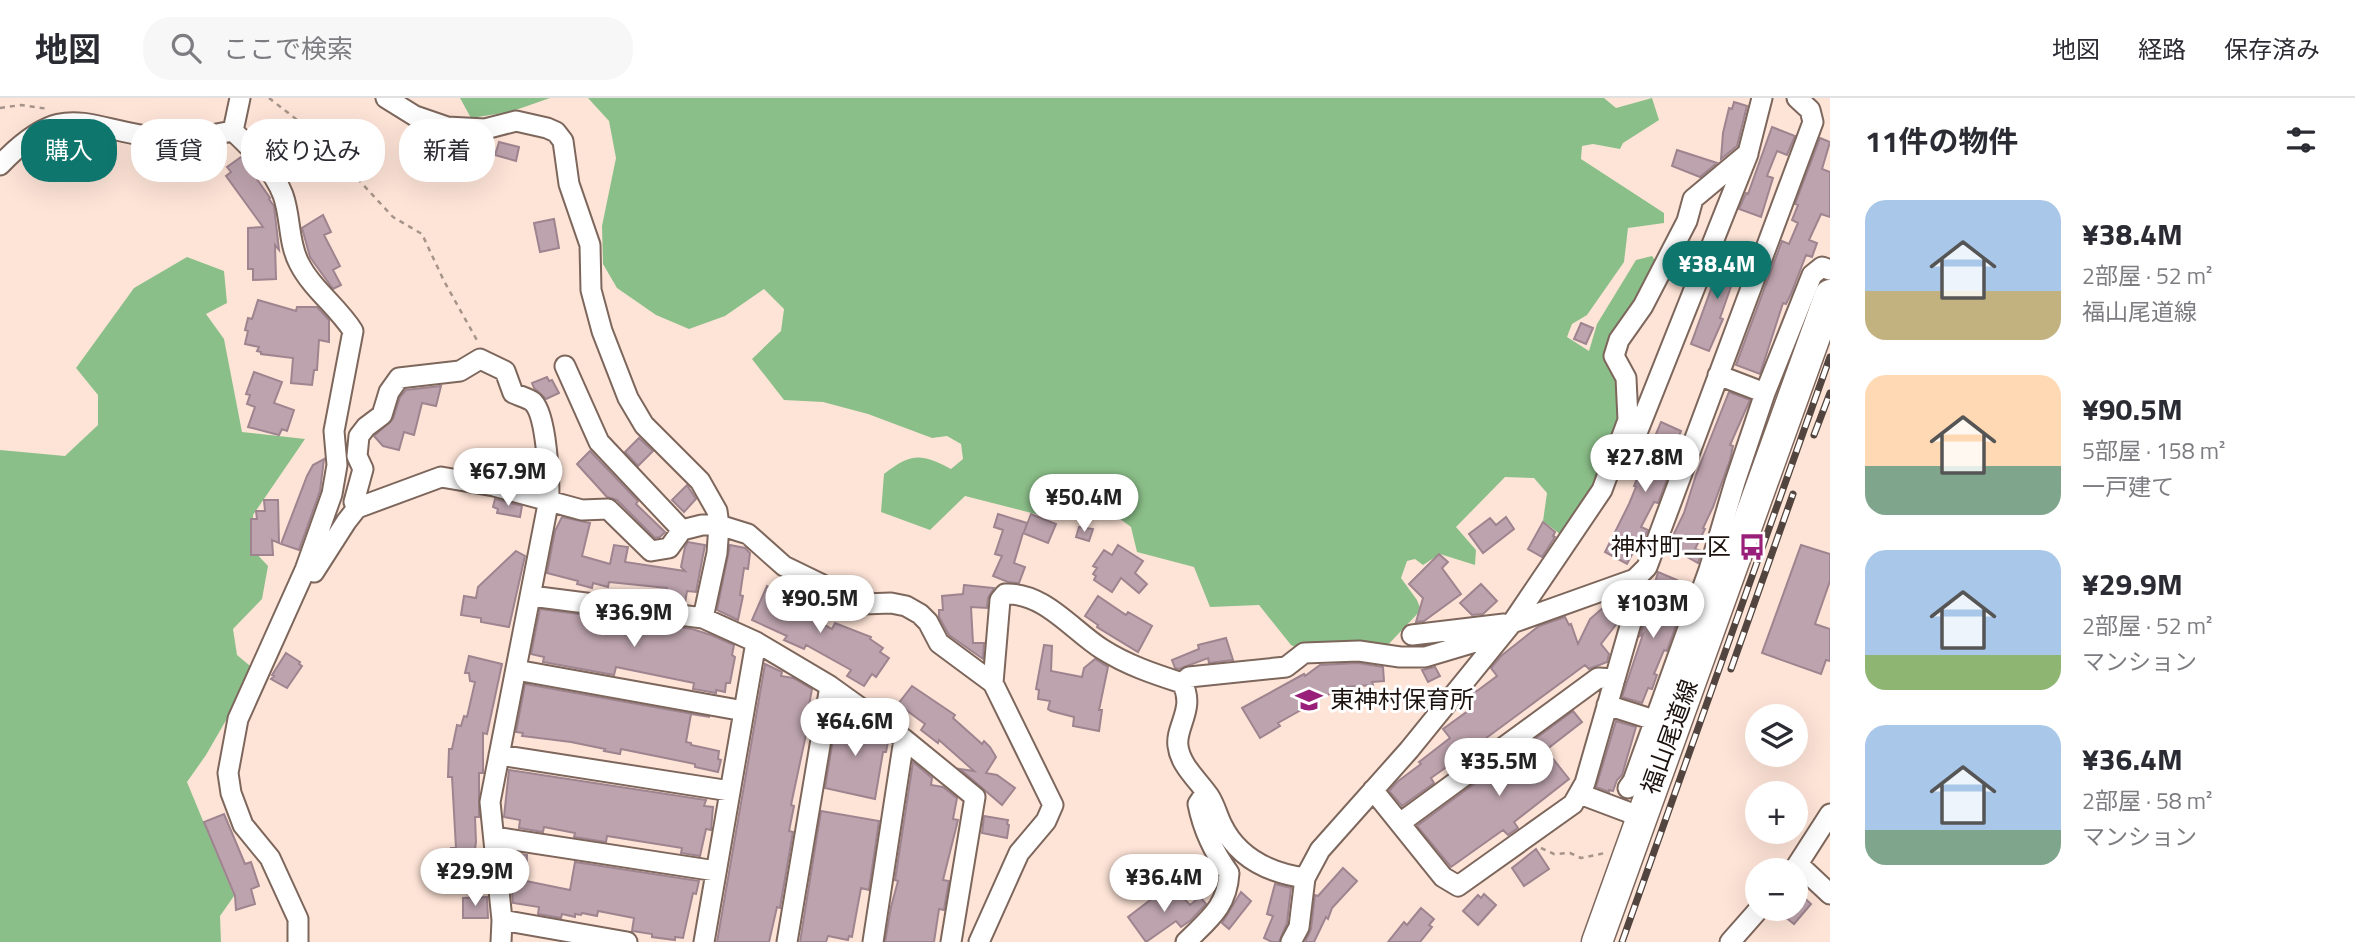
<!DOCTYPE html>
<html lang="ja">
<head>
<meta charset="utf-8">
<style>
	body { margin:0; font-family:"Titillium Web","Noto Sans JP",sans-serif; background:#f7f7f7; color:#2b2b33; height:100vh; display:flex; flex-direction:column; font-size:26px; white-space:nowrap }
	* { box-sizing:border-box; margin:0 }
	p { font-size:23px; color:#7c7c81 }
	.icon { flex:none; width:38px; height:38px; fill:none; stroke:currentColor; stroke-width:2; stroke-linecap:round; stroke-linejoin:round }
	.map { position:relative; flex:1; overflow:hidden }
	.drawer { display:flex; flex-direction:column; background:#fff; width:525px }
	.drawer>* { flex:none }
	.banner { position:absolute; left:21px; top:21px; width:665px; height:63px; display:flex; gap:14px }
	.buttons { position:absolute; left:1745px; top:606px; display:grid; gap:14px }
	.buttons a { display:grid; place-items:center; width:63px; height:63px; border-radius:50%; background:#fff; box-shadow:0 7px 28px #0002; font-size:35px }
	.price { position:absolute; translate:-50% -60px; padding:0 16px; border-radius:24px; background:#fff; color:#222; font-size:23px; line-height:46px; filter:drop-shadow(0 2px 4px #0008) }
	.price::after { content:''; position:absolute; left:50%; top:42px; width:21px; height:16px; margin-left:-10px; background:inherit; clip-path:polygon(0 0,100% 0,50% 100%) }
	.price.active { background:#0f766e; color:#fff }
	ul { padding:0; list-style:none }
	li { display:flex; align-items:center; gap:21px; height:175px; padding:0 35px }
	li span { display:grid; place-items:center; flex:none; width:196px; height:140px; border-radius:21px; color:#555 }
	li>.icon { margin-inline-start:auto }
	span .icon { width:84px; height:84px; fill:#fffc; stroke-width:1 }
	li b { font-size:30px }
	h2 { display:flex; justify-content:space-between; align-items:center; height:84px; padding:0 35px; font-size:30px }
	.pill { padding:0 24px; border-radius:28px; background:#fff; box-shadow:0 7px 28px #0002; font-size:24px; line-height:63px }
	.pill.active { background:#0f766e; color:#fff }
	header { display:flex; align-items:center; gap:42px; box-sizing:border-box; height:98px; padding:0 35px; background:#fff; border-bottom:2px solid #e1e1e2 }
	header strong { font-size:33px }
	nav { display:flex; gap:38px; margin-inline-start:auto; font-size:24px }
	.search { width:490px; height:63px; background:#f7f7f7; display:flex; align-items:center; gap:18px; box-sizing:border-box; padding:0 24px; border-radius:28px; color:#7c7c81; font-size:26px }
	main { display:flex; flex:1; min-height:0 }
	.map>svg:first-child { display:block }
	.forest { fill:#8bbf89 }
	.building { fill:#bda3ad; stroke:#9e848f; stroke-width:2 }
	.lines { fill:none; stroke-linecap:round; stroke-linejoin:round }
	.minor-casing { stroke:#7d665b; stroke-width:23 }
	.primary-casing { stroke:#7d665b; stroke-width:33 }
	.path { stroke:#a69389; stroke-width:2.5; stroke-dasharray:5 5; stroke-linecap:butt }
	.minor { stroke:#fff; stroke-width:19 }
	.primary { stroke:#fff; stroke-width:30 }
	.rail-casing { stroke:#52453f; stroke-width:7 }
	.rail { stroke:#fff; stroke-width:4.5; stroke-dasharray:13; stroke-linecap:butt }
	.labels { text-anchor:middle; stroke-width:6; stroke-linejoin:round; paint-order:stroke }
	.poi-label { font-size:24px; fill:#1c130f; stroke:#fff; text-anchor:end }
	.street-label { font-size:24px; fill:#1c130f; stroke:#fff }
</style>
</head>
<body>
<header>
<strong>地図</strong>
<div class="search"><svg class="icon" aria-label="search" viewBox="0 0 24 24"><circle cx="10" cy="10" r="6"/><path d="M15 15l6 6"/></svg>ここで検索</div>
<nav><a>地図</a><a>経路</a><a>保存済み</a></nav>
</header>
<main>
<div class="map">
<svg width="1830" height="844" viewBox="0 0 1830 844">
	<rect width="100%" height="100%" fill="#fee4d7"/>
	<path class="forest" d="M460 0H550L510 14 471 20Z
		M588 0H1604L1616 10 1652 0 1659 22 1623 45 1620 51 1593 46 1582 48 1581 61 1664 115V125L1628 130 1624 164 1587 217 1572 226 1567 239 1589 253 1597 226 1636 162 1652 158 1657 165 1610 247C1614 260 1621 275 1623 289 1629 332 1586 404 1565 440L1543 423 1547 395 1534 380 1505 379 1456 429 1476 452 1475 467 1440 456 1423 467 1415 461 1407 463 1401 480 1417 502 1421 512 1383 552 1315 558 1291 547 1259 507 1210 509 1194 469 1137 454 1131 429 1079 391 1066 396 1051 420 965 398 930 432 881 414 884 376C911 355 921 355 951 371L963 361 961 346 947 338 932 340 868 316 823 304 784 302 752 261 781 233 784 211 764 191 725 218 689 231 656 217 617 190 603 166 602 128 616 60 609 23Z
		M187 159 224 173 227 205 206 216 224 241 242 334 305 341 253 417 254 453 268 468 262 501 233 531 237 557 255 572 206 657 187 684 234 798 220 818 221 844H0V352L65 358 98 327V297L76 270 134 190Z"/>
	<path class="building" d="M1734 4 1747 8 1737 48 1721 61 1723 35 1729 10 1732 11Z
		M1772 29 1795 38 1787 57 1777 53 1767 78 1773 80 1761 119 1739 111 1746 95 1748 96Z
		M1820 40 1830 44 1822 71 1830 74V119L1821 116 1809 142 1817 145 1812 159 1806 157 1791 196 1786 206 1783 205 1760 276 1736 267 1782 143 1789 146 1798 125 1792 122 1798 107 1795 106Z
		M499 44 519 49 516 63 495 57Z
		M1677 52 1717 65 1700 79 1672 68Z
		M241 59 254 72 252 74 270 100 269 101 274 108 279 152 275 147 276 181 253 182V171H248V130L263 129 226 78 231 74 227 69Z
		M323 117 331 134 324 137 340 168 333 172 341 187 333 191 310 159 302 130Z
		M554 121 559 150 540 154 534 125Z
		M1725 153 1736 157 1735 160 1742 162 1741 166 1744 167 1739 182 1734 180 1720 220 1723 221 1709 253 1691 246Z
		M258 202 296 213 297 209H317L329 222V244L319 242 317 272H314L312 287 291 285 293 260 261 256V254L257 253 259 249 245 246 248 233 245 232 248 220 252 221Z
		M1581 225 1593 230 1586 246 1574 241Z
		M254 274 282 284 274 305 294 312 287 333 282 331 279 337 248 329 255 309 247 306 250 297 246 296Z
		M547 279 549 283 552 282 559 295 546 301 534 290 532 285Z
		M441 288 436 308 422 305 414 337 404 334 399 352 383 348 374 338 393 321 400 299 406 292Z
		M1729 294 1750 302 1730 347 1733 348 1730 362 1713 409 1703 430 1705 431 1695 451 1702 453 1698 465 1668 448 1684 415 1696 377Z
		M1661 324 1681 333 1670 358 1675 360 1658 405 1654 404 1641 429 1648 432 1647 434 1642 443 1640 441 1627 466 1605 454 1629 406 1636 389 1634 388Z
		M639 340 653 353 638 368 625 354Z
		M590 353 638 403 636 406 665 434 660 439 655 440 617 402 607 399 577 366Z
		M324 361 320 393 299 452 281 446 307 378 313 367Z
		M687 387 696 401 684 414 672 402Z
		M495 401 522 408 520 419 497 415 498 411 493 409Z
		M264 402H278L279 445 272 442 273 457H251V421H257L256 413H265Z
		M998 416 1027 425 1024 434 1031 416 1056 426 1048 445 1023 435 1014 465 1025 469 1019 485 1008 484 993 478 1002 458 995 456 1003 432 994 429Z
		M562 419 590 425 582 458 610 466 614 447 628 449 625 464 685 473 681 469 685 449 688 444 705 447 696 494 687 493 685 505 665 503 667 490 609 484 608 489 593 485 592 490 577 486 578 483 547 475 555 433Z
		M1506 419 1514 431 1483 455 1469 436 1490 420 1496 427Z
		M1543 424 1555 434 1553 438 1555 439 1542 459 1528 451Z
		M1079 429 1093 431 1089 443 1076 439Z
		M730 447 745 450 750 455 748 471 744 470 740 497 743 498 738 522 717 512Z
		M1118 447 1143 463 1135 475 1147 486 1139 495 1121 480 1112 494 1094 482 1096 478 1093 476 1097 470 1093 468 1104 452 1112 457Z
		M1801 447 1830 456V483L1815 526 1830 531V563L1826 562 1821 576 1762 555Z
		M516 453 525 458 509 529 481 524V520L461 517 464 498 476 500 478 489Z
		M1439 456 1448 464 1442 470 1461 496 1424 523 1416 524 1423 500 1409 486Z
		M1658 474 1677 482 1665 510 1680 516 1667 553 1664 552 1654 576 1657 577 1652 591 1648 590 1642 605 1622 599 1643 536 1640 538Z
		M773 485 794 494 791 501 813 515 811 519 832 531 835 525 871 539 870 541 883 550 880 554 889 560 876 579 872 576 864 588 847 578 851 572 806 547 804 551 784 542 787 538 752 522 767 488 770 490Z
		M1481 486 1497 503 1483 516 1472 517 1460 505Z
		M964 487 994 490 988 500 987 510 971 509 973 545H984L983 561 949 537 939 519V512H943L942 498 963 496Z
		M1098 498 1126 517 1128 514 1152 528 1138 554 1097 529 1098 527 1085 518Z
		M1619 500 1624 505 1618 524 1601 546 1609 556 1607 564 1589 571 1585 567 1466 655 1469 659 1458 667 1455 663 1431 680 1434 685 1402 708 1389 693 1397 684 1421 666 1419 664 1450 640 1443 631 1472 610 1466 602 1473 592 1477 593 1497 578 1491 570 1501 558 1539 528 1565 519 1569 527 1571 526 1578 546 1590 521 1612 502Z
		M540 511 692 531 711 537 734 547 732 557 735 559 730 585H726L725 594 716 592V595L693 591 694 585 616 569 614 577 543 564 544 559 531 556Z
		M1226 540 1233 562 1209 565 1208 560 1179 571 1175 570 1172 562 1199 551 1198 547Z
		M1044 547 1052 548 1051 573 1082 579 1084 570 1095 561 1108 569 1099 612H1102L1099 633 1073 628 1074 619 1051 613 1048 611 1050 603 1038 601 1039 592 1036 591Z
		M286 555 300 564 299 566 302 568 287 590 271 581 274 578 272 577Z
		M469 558 502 566 487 636 483 635V675H479V719H475L476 744 474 758H470L471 774H453L451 750H456L452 679H448L449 651H452L457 627 461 628 464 618 467 619 475 584 470 583 469 575H465Z
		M1358 565 1383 569 1384 583 1372 584 1373 587 1342 589 1278 625 1280 628 1260 640 1242 610 1304 576 1305 578 1320 567Z
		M765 566 782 574 781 578 793 580 812 591 808 613H811L791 707 794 708 789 733 793 734 780 810 777 809 769 844H717Z
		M1435 569 1440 578 1428 584 1422 572Z
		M525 586 710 619 691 616 686 644 691 645V647L719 653 718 661 721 662 718 674 695 669V666L621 651 620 656 604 653 605 651 571 644 522 638 523 635 516 634Z
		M912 588 955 617 953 620 982 646 984 643 990 649 996 659 986 675 997 677 1015 690 1002 707 960 671 974 673 939 642 938 645 921 632 925 626 898 606Z
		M838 611 843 612 888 644 886 654H883L875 701 825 690Z
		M1573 613 1582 624 1546 652 1569 681 1514 724 1518 730 1508 737 1503 732 1451 769 1417 728Z
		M1616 623 1636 629 1622 677 1617 682 1613 693 1609 692V694L1596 689Z
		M913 664 932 680 931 687 943 689 957 700 953 721 958 722 943 782 949 783 944 812 939 811 934 844H885L891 809 898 783 895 782Z
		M509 672 706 702 704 708 713 709 711 732 706 731 700 758 681 755 682 750 607 738 606 744 574 739 575 735 544 729 543 734 519 730 520 722 504 719Z
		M821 713 879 723 869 792 861 790 852 839 849 838 848 842 828 838 826 844H800Z
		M224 716 245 766 251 764 259 788 251 791 255 806 236 812 235 798 204 724Z
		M984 718 1008 722 1007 726 1009 727 1007 740 982 735Z
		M1536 751 1549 771 1524 788 1512 770Z
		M508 754 527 757 526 783 570 792 575 764 699 783 696 796 693 795 683 840 675 839V842L652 839V836L632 833 634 820 598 813 597 818 582 815 581 817 575 816V819L562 816 561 820 538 816 539 809 513 805Z
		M1343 770 1357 783 1332 810 1328 821 1326 819 1314 844H1305L1311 831 1315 797 1318 798Z
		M1275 786 1291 790 1287 825 1279 844H1272L1264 840 1273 818 1267 816Z
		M1176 792 1190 807 1200 799 1206 806 1191 822 1181 829 1176 823 1146 844 1128 819 1157 797 1161 802Z
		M1796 792 1811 806 1794 826 1774 810H1796Z
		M1241 794 1251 803 1229 831 1222 825Z
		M1484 796 1496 807 1478 827 1463 813 1478 797 1481 800Z
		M487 799 488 820H463V800Z
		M1421 810 1434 821 1429 827 1432 829 1420 844H1388L1404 824 1407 827Z"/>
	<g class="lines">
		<defs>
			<path id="minor" d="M240 0 233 33C252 51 273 71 283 97 291 119 288 144 299 165 312 191 338 209 353 233L334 333 337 367 332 396 305 472 238 621 228 675 231 695 243 727 270 760 298 821V844
				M386 0 415 18 447 29 485 31 516 23 547 30 556 34 563 43 569 86 590 147 591 192 602 233 628 300 644 327 700 383 717 413 719 427 717 455 703 520
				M0 67C64 0 81 30 159 40 183 44 210 37 233 33
				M565 268 599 344 682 432
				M1718 277 1765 295
				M1631 350 1748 56
				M357 410 354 404 363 371 357 358 359 338 366 329 382 317 389 294 399 280 460 273 480 261 505 273 513 295C519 298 528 300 533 304 547 318 549 381 549 401L490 704 502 822 501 844
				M305 472 314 474 346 424 357 410 441 379 494 388 582 412 608 411 651 453 669 450 682 432 702 427H719L748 436 784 468 821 486 842 499 863 506 891 505 906 508 920 516 928 524 939 545 993 585 1053 707 1046 723 1019 755 979 844
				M531 498 703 520 756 544 830 588 904 641 975 699 951 844
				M1412 537 1504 526
				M516 572 744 613
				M993 585 1000 502 1005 496C1044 494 1072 532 1102 551 1127 567 1154 576 1182 585L1189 579 1286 569 1304 555 1359 553 1400 559H1425L1482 542 1512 525 1602 392 1628 322 1626 280 1614 258 1619 242 1643 208 1687 123 1693 101 1748 55 1762 0
				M1182 585C1196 610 1175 629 1178 648 1180 667 1198 682 1209 698 1215 707 1217 717 1222 727 1238 760 1270 775 1305 780
				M1607 607 1654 622
				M499 657 730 693
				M1628 690 1633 683 1709 472 1735 384 1765 295 1812 177 1822 169 1830 172
				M1373 692 1443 779 1458 788 1573 706 1585 685 1641 490 1635 481
				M1580 696 1641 719
				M1400 725 1598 580 1615 581
				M494 739 716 773
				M1799 767 1830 796
				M1794 772 1830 716
				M502 822 627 844
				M704 844 756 544
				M787 844 830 588
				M873 844 904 641
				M1186 844C1209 821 1227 809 1229 775 1213 753 1203 732 1198 706L1206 694
				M1291 844 1299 829 1305 780 1320 752 1409 652 1512 525 1635 481 1647 469 1813 24 1810 12 1797 0
				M1730 844 1760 810"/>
			<path id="primary" d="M1597 844 1830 197"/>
		</defs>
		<use href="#minor" class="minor-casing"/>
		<use href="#primary" class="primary-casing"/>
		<path class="path" d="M269 0 318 38 393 119 422 136 444 183 478 244
			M0 10 21 7 49 11
			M1541 750 1554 756 1570 755 1581 760 1605 755"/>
		<use href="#minor" class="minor"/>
		<use href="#primary" class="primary"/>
		<defs>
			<path id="rail" d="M1814 337 1830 295
				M1731 571 1793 396
				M1622 844 1830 259"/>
		</defs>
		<use href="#rail" class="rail-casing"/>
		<use href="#rail" class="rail"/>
	</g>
	<defs>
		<symbol id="bus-bare" viewBox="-9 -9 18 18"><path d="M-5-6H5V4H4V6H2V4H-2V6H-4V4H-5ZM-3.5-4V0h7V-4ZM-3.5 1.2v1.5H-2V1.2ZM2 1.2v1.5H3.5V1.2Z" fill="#99207a" stroke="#fff" stroke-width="2.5" paint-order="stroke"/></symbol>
		<symbol id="school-bare" viewBox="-9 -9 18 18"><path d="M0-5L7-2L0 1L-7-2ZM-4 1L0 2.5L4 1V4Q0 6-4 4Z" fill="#99207a" stroke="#fff" stroke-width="2.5" paint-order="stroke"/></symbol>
	</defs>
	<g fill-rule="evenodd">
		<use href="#bus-bare" x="1733" y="430" width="38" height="38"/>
		<use href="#school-bare" x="1290" y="583" width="38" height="38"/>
	</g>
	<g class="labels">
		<g class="poi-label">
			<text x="1731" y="457">神村町二区</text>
			<text x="1330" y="610" text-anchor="start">東神村保育所</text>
		</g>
		<g class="street-label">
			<text transform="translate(1670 639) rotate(-70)" y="8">福山尾道線</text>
		</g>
	</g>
</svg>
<div class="buttons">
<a><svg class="icon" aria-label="layers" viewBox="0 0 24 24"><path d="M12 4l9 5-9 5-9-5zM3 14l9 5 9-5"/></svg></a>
<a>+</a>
<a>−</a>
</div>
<b class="price active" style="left:1717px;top:203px">¥38.4M</b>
<b class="price" style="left:1645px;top:396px">¥27.8M</b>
<b class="price" style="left:508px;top:410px">¥67.9M</b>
<b class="price" style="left:1084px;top:436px">¥50.4M</b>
<b class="price" style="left:820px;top:537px">¥90.5M</b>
<b class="price" style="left:1653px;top:542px">¥103M</b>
<b class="price" style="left:634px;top:551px">¥36.9M</b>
<b class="price" style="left:855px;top:660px">¥64.6M</b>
<b class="price" style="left:1499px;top:700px">¥35.5M</b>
<b class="price" style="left:475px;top:810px">¥29.9M</b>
<b class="price" style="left:1164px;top:816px">¥36.4M</b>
<div class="banner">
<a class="pill active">購入</a>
<a class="pill">賃貸</a>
<a class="pill">絞り込み</a>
<a class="pill">新着</a>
</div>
</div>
<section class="drawer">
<h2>11件の物件<svg class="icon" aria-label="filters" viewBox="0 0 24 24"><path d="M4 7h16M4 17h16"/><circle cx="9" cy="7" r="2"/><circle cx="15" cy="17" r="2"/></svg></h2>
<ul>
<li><span style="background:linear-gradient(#a9c7e8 65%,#c2b280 0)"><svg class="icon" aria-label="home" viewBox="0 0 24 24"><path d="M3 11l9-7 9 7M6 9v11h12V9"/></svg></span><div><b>¥38.4M</b><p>2部屋 · 52 m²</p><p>福山尾道線</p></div></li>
<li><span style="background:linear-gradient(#ffd9b3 65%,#7fa58c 0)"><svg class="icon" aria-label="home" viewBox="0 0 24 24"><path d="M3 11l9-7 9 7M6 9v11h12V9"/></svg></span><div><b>¥90.5M</b><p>5部屋 · 158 m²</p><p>一戸建て</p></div></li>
<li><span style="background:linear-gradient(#a9c7e8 75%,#8fb573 0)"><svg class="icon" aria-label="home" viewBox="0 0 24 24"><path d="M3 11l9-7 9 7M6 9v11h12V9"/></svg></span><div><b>¥29.9M</b><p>2部屋 · 52 m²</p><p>マンション</p></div></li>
<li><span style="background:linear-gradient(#a9c7e8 75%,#7fa58c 0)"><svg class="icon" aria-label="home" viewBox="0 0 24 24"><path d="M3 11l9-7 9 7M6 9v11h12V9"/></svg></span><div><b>¥36.4M</b><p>2部屋 · 58 m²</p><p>マンション</p></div></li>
</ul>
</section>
</main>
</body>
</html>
